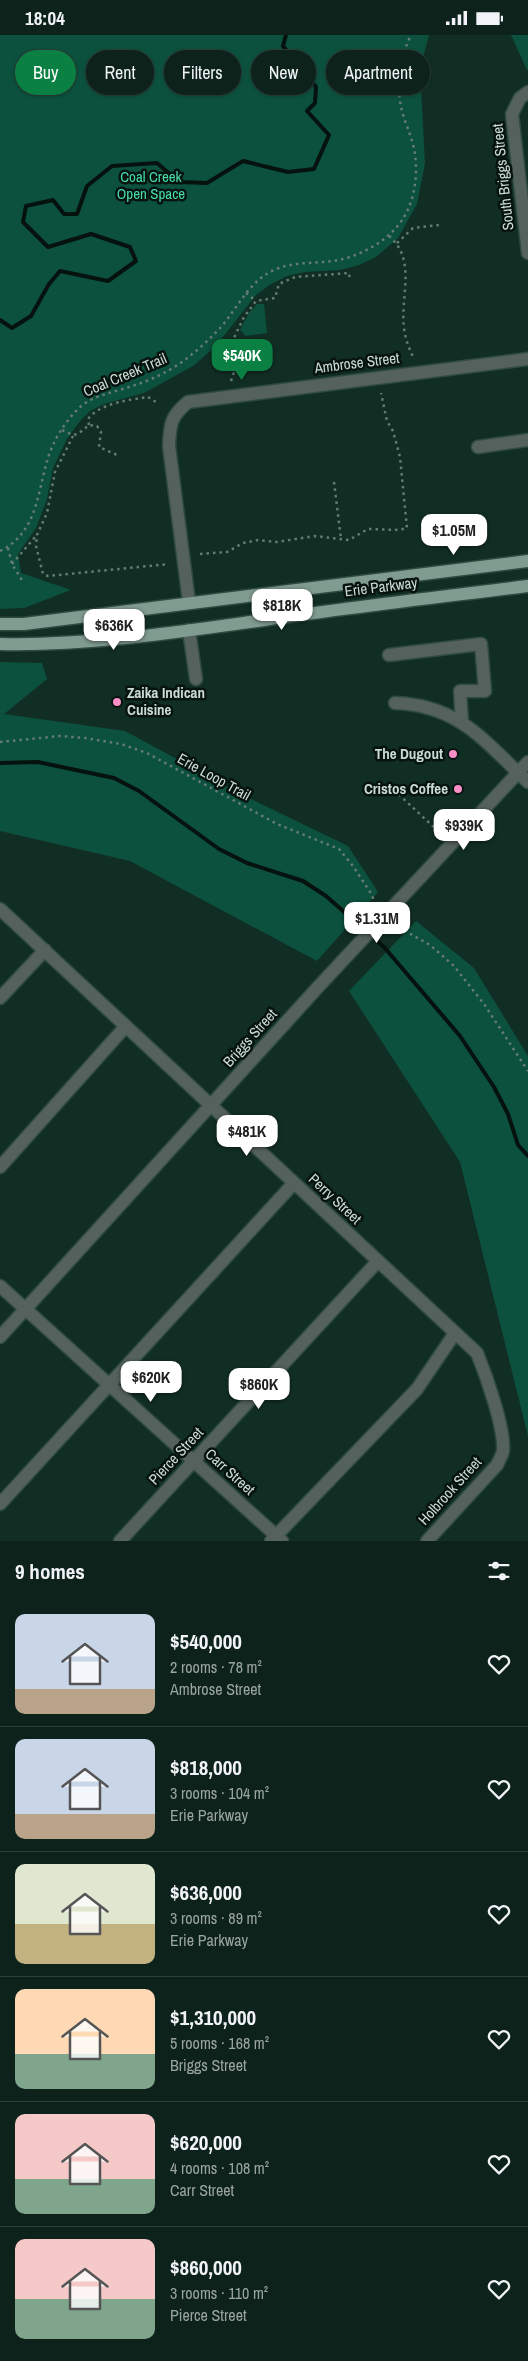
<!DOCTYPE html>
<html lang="en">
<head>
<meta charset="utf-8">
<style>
	body { margin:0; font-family:"Archivo Narrow",sans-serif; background:#162a24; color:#f1f3f6; height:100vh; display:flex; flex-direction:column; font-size:19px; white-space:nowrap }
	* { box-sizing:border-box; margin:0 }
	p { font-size:16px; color:#9aa4a3 }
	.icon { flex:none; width:28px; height:28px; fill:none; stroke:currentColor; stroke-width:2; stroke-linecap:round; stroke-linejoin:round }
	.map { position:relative; height:1506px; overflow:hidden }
	.panel { display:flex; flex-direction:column; background:#0d221b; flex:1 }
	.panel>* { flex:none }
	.top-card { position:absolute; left:15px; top:15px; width:499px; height:45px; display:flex; gap:10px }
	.price { position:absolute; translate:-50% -42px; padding:0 11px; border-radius:10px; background:#fff; color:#222; font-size:16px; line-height:32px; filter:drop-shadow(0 1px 2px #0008) }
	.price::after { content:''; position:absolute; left:50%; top:30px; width:15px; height:11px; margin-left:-8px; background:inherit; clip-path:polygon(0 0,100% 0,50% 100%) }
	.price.current { background:#0b8043; color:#fff }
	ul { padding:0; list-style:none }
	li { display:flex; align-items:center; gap:15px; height:125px; padding:0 15px }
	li+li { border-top:1px solid #2d3f3a }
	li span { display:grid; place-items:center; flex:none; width:140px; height:100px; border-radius:10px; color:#555 }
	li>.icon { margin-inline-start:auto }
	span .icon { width:60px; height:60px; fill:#fffc; stroke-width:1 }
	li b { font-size:21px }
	h2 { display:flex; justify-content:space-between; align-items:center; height:60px; padding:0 15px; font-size:21px }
	.chip { padding:0 18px; border-radius:22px; background:#0d221b; box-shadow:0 1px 4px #0004,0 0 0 1px #2d3f3a; font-size:18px; line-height:45px }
	.chip.current { background:#0b8043; color:#fff }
	.status { display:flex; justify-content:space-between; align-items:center; height:35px; padding:0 25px; background:#0d221b; direction:ltr }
	.status svg { height:14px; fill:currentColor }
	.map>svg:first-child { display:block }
	.green { fill:#0c513d }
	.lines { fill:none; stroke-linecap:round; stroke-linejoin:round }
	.stream { stroke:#05120d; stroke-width:4 }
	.minor-casing { stroke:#2f4a40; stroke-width:15 }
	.major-casing { stroke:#2f4a40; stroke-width:15 }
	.path { stroke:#647c73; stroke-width:2.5; stroke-dasharray:2.5 4; stroke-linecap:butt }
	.minor { stroke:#54615c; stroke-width:12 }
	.major { stroke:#809b8f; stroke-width:12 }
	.poi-dot { fill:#fa8fc8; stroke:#07130f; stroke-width:2 }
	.labels { text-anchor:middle; stroke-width:5; stroke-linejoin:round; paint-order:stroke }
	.park-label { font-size:15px; fill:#46ddad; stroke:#07130f }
	.street-label { font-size:15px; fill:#cbdcd4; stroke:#07130f }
	.poi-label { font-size:15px; font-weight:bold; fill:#cbdcd4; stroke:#07130f; text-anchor:end }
</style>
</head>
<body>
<div class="status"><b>18:04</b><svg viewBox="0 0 49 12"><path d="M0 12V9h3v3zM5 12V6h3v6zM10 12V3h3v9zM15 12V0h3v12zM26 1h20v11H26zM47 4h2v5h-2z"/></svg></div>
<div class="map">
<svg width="528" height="1506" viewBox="0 0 528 1506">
	<rect width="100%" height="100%" fill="#112e24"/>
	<path class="green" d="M0 0H429L420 34 425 128 417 169 398 203 376 222 359 230 340 235 305 237 287 241 271 249 256 260 215 312 193 331 144 358 104 369 90 376 80 386 67 404 53 433 47 464 36 493 18 519 21 538 71 555 24 573 0 574Z
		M511 0H528V35H527Z
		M257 269H264L267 298 246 301 240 295 249 278Z
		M0 627 42 628 47 644 4 679 125 696 249 763 348 811 378 857 317 926 130 826 0 796Z
		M416 886 474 933 528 1021V1401L460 1127 349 956Z"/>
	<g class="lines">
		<path class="stream" d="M0 285 12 293 31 281 49 249 60 236 108 246 136 226 130 212 91 199 48 212 23 187 26 171 53 165 64 179H77L87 151 112 131 157 128 179 147 207 148 243 126 288 137 314 134 329 100 307 76 315 68 316 52 283 11 286 0
			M0 728 38 727 114 743 139 756 219 814 247 828 303 846 326 861 384 912 460 1001 494 1052 508 1079 518 1110 528 1121"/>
		<defs>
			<path id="minor" d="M528 57 520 63 512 79 528 218
				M478 412 528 405
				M189 567 169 411C170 388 171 381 188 367L528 324
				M189 595 196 644
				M389 620 481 609 485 656H460L462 688
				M395 668C459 670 485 707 528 747
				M0 874 477 1318C486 1340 505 1393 503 1416 502 1421 499 1425 497 1430L427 1506
				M0 963 45 915
				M0 1132 126 991
				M0 1251 282 1506
				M0 1302 319 951 528 727
				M0 1469 294 1148
				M120 1506 378 1226
				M271 1506 417 1354 455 1298"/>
			<path id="major" d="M0 589H24L528 526
				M0 609C87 611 178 597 264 585 352 572 440 562 528 551"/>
		</defs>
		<use href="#minor" class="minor-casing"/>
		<use href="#major" class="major-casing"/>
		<path class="path" d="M389 201C417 225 400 261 404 293 405 303 409 313 413 322
			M397 208 413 193 439 190
			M246 258 256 266
			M231 346 236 331 232 307 244 282 256 266 275 263 279 249 295 242 349 238 350 246
			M89 390 88 384C100 368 129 365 148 362L156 367
			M62 395C78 403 76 400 89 390L97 391 101 397 99 412 117 420
			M73 401 55 437 47 478 37 500 36 511 43 539 48 541 169 529
			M334 447 341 504
			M8 513 12 529 23 547
			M0 516C35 499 37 463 46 430 51 409 64 387 80 372 94 360 112 358 129 352 149 346 169 337 186 324 199 314 211 303 222 291 240 269 251 243 279 233 299 226 319 229 339 225 364 219 390 205 404 182 416 162 419 133 413 109 409 95 402 81 400 66 397 42 401 21 411 0
			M200 519 227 517 243 508 258 505 277 507 315 501 349 505 368 494 399 495 407 493 400 422 393 396 387 386 381 358
			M12 529 36 501
			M0 707 60 701 85 703 121 709 147 718 277 789 339 814 353 831 372 860 376 873
			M394 755 438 796
			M393 889 430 910 454 931 484 969 528 1036"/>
		<use href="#minor" class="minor"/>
		<use href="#major" class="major"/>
	</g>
	<g class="poi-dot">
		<circle cx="117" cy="667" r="5"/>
		<circle cx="453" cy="719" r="5"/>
		<circle cx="458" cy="754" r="5"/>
	</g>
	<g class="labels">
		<g class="park-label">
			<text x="151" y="147">Coal Creek<tspan x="151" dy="17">Open Space</tspan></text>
		</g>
		<g class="street-label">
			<text transform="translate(503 142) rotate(-96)" y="5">South Briggs Street</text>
			<text transform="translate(357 328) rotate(-7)" y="5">Ambrose Street</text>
			<text transform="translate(125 340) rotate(-23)" y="5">Coal Creek Trail</text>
			<text transform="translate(381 552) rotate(-7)" y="5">Erie Parkway</text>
			<text transform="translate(214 742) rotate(29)" y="5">Erie Loop Trail</text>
			<text transform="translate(250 1003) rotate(-48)" y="5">Briggs Street</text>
			<text transform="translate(335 1164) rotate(43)" y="5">Perry Street</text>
			<text transform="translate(176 1421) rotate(-47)" y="5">Pierce Street</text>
			<text transform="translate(230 1437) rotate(42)" y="5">Carr Street</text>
			<text transform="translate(450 1456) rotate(-48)" y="5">Holbrook Street</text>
		</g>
		<g class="poi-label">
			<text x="127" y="663" text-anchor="start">Zaika Indican<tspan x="127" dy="17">Cuisine</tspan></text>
			<text x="443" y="724">The Dugout</text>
			<text x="448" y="759">Cristos Coffee</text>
		</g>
	</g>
</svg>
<b class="price current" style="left:242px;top:346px">$540K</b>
<b class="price" style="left:454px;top:521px">$1.05M</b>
<b class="price" style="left:282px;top:596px">$818K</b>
<b class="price" style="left:114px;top:616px">$636K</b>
<b class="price" style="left:464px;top:816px">$939K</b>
<b class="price" style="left:377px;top:909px">$1.31M</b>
<b class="price" style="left:247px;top:1122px">$481K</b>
<b class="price" style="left:151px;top:1368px">$620K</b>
<b class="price" style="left:259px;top:1375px">$860K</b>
<div class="top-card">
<a class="chip current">Buy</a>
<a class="chip">Rent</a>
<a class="chip">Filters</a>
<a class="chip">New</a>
<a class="chip">Apartment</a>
</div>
</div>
<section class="panel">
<h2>9 homes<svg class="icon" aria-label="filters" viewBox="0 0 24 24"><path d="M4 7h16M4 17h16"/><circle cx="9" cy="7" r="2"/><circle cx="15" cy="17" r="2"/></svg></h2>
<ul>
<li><span style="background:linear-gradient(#c9d6e8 75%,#b9a48a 0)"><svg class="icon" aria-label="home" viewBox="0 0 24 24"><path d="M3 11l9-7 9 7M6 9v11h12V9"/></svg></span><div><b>$540,000</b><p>2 rooms · 78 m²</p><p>Ambrose Street</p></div><svg class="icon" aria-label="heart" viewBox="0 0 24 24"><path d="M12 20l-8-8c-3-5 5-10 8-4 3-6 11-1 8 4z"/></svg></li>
<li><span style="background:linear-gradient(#c9d6e8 75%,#b9a48a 0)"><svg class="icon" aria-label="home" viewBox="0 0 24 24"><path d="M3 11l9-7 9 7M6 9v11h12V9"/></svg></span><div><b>$818,000</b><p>3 rooms · 104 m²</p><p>Erie Parkway</p></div><svg class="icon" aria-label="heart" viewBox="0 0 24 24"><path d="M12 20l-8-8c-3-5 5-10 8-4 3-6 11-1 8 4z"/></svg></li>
<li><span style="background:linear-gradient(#dfe7d0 60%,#c2b280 0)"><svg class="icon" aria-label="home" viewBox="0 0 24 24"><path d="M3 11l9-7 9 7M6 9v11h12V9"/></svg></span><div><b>$636,000</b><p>3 rooms · 89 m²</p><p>Erie Parkway</p></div><svg class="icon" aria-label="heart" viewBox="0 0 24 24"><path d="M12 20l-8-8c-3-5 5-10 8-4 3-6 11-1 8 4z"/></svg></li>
<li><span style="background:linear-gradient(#ffd9b3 65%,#7fa58c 0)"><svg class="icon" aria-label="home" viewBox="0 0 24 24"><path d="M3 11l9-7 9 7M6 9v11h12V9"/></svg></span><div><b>$1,310,000</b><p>5 rooms · 168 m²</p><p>Briggs Street</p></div><svg class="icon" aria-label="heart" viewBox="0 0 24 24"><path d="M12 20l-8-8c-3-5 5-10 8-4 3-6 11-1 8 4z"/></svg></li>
<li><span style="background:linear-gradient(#f6c9c9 65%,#7fa58c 0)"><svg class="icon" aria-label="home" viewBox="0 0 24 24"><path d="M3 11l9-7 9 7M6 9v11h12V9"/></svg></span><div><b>$620,000</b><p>4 rooms · 108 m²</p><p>Carr Street</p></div><svg class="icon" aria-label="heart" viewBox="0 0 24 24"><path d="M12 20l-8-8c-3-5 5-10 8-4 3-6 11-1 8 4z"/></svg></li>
<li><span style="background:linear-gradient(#f6c9c9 60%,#7fa58c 0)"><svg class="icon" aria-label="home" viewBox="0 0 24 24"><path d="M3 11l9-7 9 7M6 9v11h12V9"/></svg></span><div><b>$860,000</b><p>3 rooms · 110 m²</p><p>Pierce Street</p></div><svg class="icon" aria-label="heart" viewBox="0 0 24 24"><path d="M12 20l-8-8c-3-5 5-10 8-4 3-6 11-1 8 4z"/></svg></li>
</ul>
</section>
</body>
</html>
